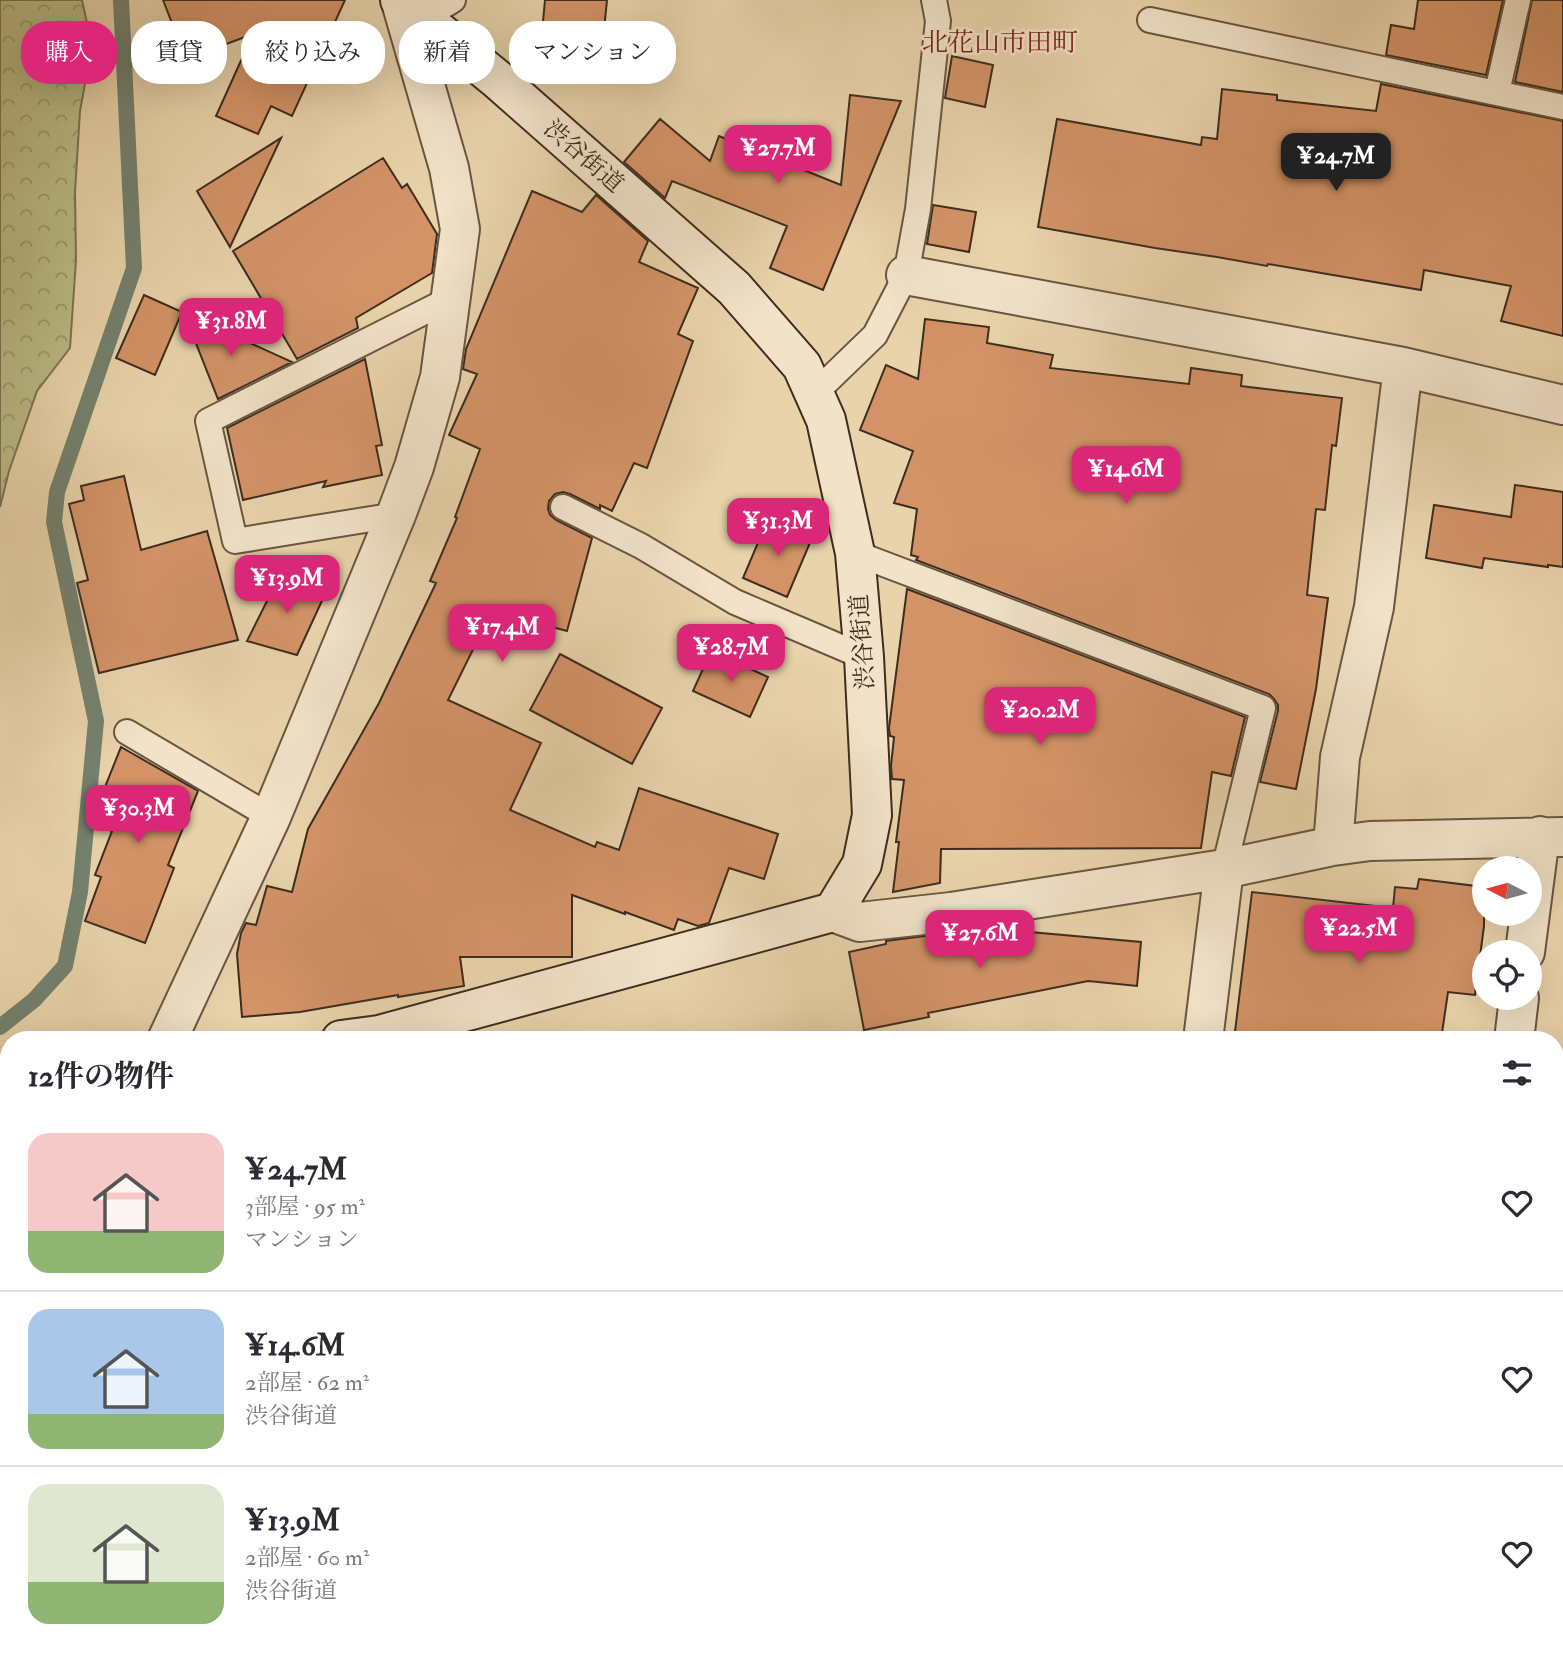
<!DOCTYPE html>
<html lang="ja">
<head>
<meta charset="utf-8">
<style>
	body { margin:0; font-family:"IM FELL Double Pica","Noto Serif JP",serif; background:#f2f2f3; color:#2b2b33; height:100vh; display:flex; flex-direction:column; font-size:26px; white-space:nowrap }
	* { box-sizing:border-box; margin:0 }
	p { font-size:23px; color:#7c7c81 }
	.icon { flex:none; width:38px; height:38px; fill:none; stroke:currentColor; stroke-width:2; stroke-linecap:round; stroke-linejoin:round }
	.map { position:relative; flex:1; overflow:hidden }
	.side { position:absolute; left:0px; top:1031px; width:1564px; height:625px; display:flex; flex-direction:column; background:#fff; border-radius:28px 28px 0 0; box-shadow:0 7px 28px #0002 }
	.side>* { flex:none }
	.hud { position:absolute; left:21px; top:21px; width:700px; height:63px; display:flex; gap:14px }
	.needle { width:46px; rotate:276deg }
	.buttons { position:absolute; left:1472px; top:856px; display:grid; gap:14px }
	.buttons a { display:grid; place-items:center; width:70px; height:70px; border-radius:50%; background:#fff; box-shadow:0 7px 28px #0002; font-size:35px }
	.price { position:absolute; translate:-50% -60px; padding:0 16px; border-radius:14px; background:#db2777; color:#fff; font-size:23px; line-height:46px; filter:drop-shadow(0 2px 4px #0008) }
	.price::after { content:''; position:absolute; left:50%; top:42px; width:21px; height:16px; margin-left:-10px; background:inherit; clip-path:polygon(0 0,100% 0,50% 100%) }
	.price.current { background:#222; color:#fff }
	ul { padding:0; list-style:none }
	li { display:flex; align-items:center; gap:21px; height:175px; padding:0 28px }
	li+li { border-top:2px solid #e1e1e2 }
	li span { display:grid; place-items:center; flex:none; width:196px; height:140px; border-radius:21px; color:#555 }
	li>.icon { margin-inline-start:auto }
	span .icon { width:84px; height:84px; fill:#fffc; stroke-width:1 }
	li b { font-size:30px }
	h2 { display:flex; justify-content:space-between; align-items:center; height:84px; padding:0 28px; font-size:30px }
	.pill { padding:0 24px; border-radius:28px; background:#fff; box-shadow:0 7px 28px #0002; font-size:24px; line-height:63px }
	.pill.current { background:#db2777; color:#fff }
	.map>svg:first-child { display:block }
	.forest { fill:url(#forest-crowns); stroke:#7c7452; stroke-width:2 }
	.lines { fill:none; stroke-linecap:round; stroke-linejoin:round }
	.stream { stroke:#74816f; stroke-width:16 }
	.building { fill:#d39367; stroke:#3d2d1f; stroke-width:2 }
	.service-casing { stroke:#685642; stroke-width:28 }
	.minor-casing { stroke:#685642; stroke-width:42 }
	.secondary-casing { stroke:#3d2d1f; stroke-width:42 }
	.service { stroke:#f1e2c8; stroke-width:24 }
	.minor { stroke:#f1e2c8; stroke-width:38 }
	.secondary { stroke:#f1e2c8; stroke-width:38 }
	.labels { text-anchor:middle; stroke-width:5; stroke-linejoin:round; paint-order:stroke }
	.street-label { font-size:24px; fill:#3d2d1f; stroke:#f1e2c8 }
	.neighbourhood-label { font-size:26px; fill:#7a1f14; stroke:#f1e2c8 }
</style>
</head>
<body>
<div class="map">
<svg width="1563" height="1655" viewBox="0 0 1563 1655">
	<defs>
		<pattern id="forest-crowns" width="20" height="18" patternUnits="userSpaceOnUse" patternTransform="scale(1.75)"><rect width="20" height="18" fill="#babb86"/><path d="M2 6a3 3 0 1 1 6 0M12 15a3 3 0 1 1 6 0" fill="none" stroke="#98986d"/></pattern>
	</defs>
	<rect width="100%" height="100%" fill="#e9d3ab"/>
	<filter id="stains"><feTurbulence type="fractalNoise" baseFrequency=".00286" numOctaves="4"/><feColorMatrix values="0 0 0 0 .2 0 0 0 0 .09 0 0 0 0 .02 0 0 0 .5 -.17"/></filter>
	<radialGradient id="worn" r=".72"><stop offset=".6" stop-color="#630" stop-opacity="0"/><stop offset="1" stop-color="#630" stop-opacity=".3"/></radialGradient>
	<path class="forest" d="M0 0H82L92 46 80 111 75 192 76 260 70 348 37 391 9 471 0 507Z
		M0 1607 9 1617V1647H15L14 1655H0Z"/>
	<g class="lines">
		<path class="stream" d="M0 1027 34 1000 65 966 80 892 96 721 54 522 57 492 134 268 121 0"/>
	</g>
	<path class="building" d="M163 0H345L292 116 271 106 258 134 216 116 253 34 186 59Z
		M545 0H607L601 60 540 54Z
		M1418 0H1503L1486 75 1386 55 1391 25 1414 29Z
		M1532 0H1563V92L1515 82Z
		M952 56 993 65 985 107 945 98Z
		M1381 84 1563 121V336L1501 321 1511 286 1424 270 1421 290 1268 264 1267 266 1217 257 1155 248 1038 227 1057 119 1201 145 1202 137 1217 139 1222 89 1277 95V100L1376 111Z
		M850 95 901 101 823 290 770 268 787 226 672 181 665 198 624 162 660 119 710 161 719 136 841 185Z
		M281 138 230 247 197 191Z
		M383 158 402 188 407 184 437 234 432 273 356 318 358 328 297 359 233 251Z
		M532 191 582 212 596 195 648 241 639 262 698 288 678 334 693 341 647 468 634 463 612 511 600 505V509L570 494 563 492 555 494 549 501 548 509 550 515 556 520 592 538 567 631 492 611 448 700 541 743 510 810 595 847 597 842 619 850 639 788 778 834 764 879 729 868 709 923 698 926 678 919 674 930 625 912V914L572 895V957H460L464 986 398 997V995L300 1012 242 1017 237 954 241 933 246 923 256 925 267 886 292 892 308 829 379 703 436 583 430 581 457 518 455 517 480 449 449 435 477 374 463 369 466 349Z
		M933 205 976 212 969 252 927 244Z
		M144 295 182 312 155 375 116 358Z
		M184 313 292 362 218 399Z
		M925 319 989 327 987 343 1053 355 1050 368 1189 384 1191 368 1242 375 1241 386 1342 398 1336 446 1332 445 1325 510 1316 509 1307 595 1328 598 1316 689 1296 789 1260 782 1278 711V705L1274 699 1269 694 916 560 918 557 911 555 917 509 894 503 913 451 860 430 886 365 918 379Z
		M365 359 382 445 376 446 382 475 323 487 326 481 243 500 227 428Z
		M124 476 141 550 207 531 238 640 99 673 77 583 88 580 69 504 84 500 81 486Z
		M1515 485 1563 492V567L1548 565V567L1484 558 1482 568 1426 558 1434 505 1511 517Z
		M768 519 812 538 787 597 743 578Z
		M282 571 326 592 297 655 247 641Z
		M907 589 1245 717 1231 776 1212 772 1201 848 941 849 940 883 893 892 899 842H896L904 780 892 779 891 766 894 737 890 736 889 728Z
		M711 651 768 677 750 717 693 691Z
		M560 654 662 708 632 764 530 710Z
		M121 747 198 791 168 865 174 868 145 943 85 921 101 877 95 875 112 831 96 825 111 790 105 787Z
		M1419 879 1484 887V926L1475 995 1448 992 1441 1040H1234L1252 892 1393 908 1395 887 1417 889Z
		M987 928 1141 942 1137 986 1088 981 928 1013 929 1017 864 1030 849 952 886 944V941Z"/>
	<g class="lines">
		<defs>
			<path id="service" d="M422 19 453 0
				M1150 20 1563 107
				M1497 92 1518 0
				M815 393 875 335 906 275 918 209 938 21 934 0
				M563 507 641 546 735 602 864 657
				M396 515 235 541 208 421 452 298
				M855 553 1263 708 1224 869
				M127 732 271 817
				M0 1310 9 1299
				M1556 1531 1563 1515
				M1211 1647 1227 1655
				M1498 1655 1501 1647"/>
			<path id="minor" d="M906 275 1403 367 1563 405
				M1333 846 1340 757 1374 607 1403 367
				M833 912 860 922 951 912 1224 869 1333 846 1370 841 1563 837
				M1525 952 1540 836
				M167 1040 271 817 396 515 414 467 440 377 460 229 449 168 401 2
				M1203 1040 1224 869
				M1514 1040 1519 998"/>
			<path id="secondary" d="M341 1040 379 1035 833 912 862 864 872 815 864 657 855 553 826 420 802 366 734 288 498 80 400 0
				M867 1647 905 1651 1034 1650 1047 1647
				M299 1655 327 1647"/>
		</defs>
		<use href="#service" class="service-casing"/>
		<use href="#minor" class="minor-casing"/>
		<use href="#secondary" class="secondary-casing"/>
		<use href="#service" class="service"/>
		<use href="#minor" class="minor"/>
		<use href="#secondary" class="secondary"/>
	</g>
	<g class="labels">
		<g class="street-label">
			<text transform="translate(584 156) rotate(41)" y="8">渋谷街道</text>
			<text transform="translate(862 642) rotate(-94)" y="8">渋谷街道</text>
		</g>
		<g class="neighbourhood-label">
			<text x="1000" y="51">北花山市田町</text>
		</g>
	</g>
	<rect width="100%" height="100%" filter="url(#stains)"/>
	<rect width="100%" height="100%" fill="url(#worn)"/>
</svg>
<div class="buttons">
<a><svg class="needle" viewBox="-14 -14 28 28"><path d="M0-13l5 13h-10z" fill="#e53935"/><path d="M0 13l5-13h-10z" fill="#7c7c81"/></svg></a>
<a><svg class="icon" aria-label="locate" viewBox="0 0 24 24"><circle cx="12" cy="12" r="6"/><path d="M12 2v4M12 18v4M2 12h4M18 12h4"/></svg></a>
</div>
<b class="price" style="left:778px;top:185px">¥27.7M</b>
<b class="price current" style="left:1336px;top:193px">¥24.7M</b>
<b class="price" style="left:231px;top:358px">¥31.8M</b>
<b class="price" style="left:1126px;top:506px">¥14.6M</b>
<b class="price" style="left:778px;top:558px">¥31.3M</b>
<b class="price" style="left:287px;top:615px">¥13.9M</b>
<b class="price" style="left:502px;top:664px">¥17.4M</b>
<b class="price" style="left:731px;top:684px">¥28.7M</b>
<b class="price" style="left:1040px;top:747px">¥20.2M</b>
<b class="price" style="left:138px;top:845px">¥30.3M</b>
<b class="price" style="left:1359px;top:965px">¥22.5M</b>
<b class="price" style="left:980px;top:970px">¥27.6M</b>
<div class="hud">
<a class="pill current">購入</a>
<a class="pill">賃貸</a>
<a class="pill">絞り込み</a>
<a class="pill">新着</a>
<a class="pill">マンション</a>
</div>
<section class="side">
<h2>12件の物件<svg class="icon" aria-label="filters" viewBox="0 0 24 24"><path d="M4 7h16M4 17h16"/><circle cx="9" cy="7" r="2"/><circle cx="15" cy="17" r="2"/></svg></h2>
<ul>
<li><span style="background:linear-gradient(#f6c9c9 70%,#8fb573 0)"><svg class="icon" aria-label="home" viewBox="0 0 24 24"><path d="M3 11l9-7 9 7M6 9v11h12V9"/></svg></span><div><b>¥24.7M</b><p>3部屋 · 95 m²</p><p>マンション</p></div><svg class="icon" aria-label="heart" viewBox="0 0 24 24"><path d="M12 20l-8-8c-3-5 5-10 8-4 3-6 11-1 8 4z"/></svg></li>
<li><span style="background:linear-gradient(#a9c7e8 75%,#8fb573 0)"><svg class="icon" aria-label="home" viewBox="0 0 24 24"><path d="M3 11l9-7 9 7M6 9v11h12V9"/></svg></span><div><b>¥14.6M</b><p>2部屋 · 62 m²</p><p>渋谷街道</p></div><svg class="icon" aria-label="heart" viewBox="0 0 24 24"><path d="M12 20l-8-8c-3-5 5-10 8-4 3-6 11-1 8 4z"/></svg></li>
<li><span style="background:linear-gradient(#dfe7d0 70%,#8fb573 0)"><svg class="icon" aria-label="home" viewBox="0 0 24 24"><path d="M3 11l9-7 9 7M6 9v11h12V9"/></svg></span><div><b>¥13.9M</b><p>2部屋 · 60 m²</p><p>渋谷街道</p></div><svg class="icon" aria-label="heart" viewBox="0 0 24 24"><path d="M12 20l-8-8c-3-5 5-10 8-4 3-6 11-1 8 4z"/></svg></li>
</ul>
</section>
</div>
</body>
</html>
